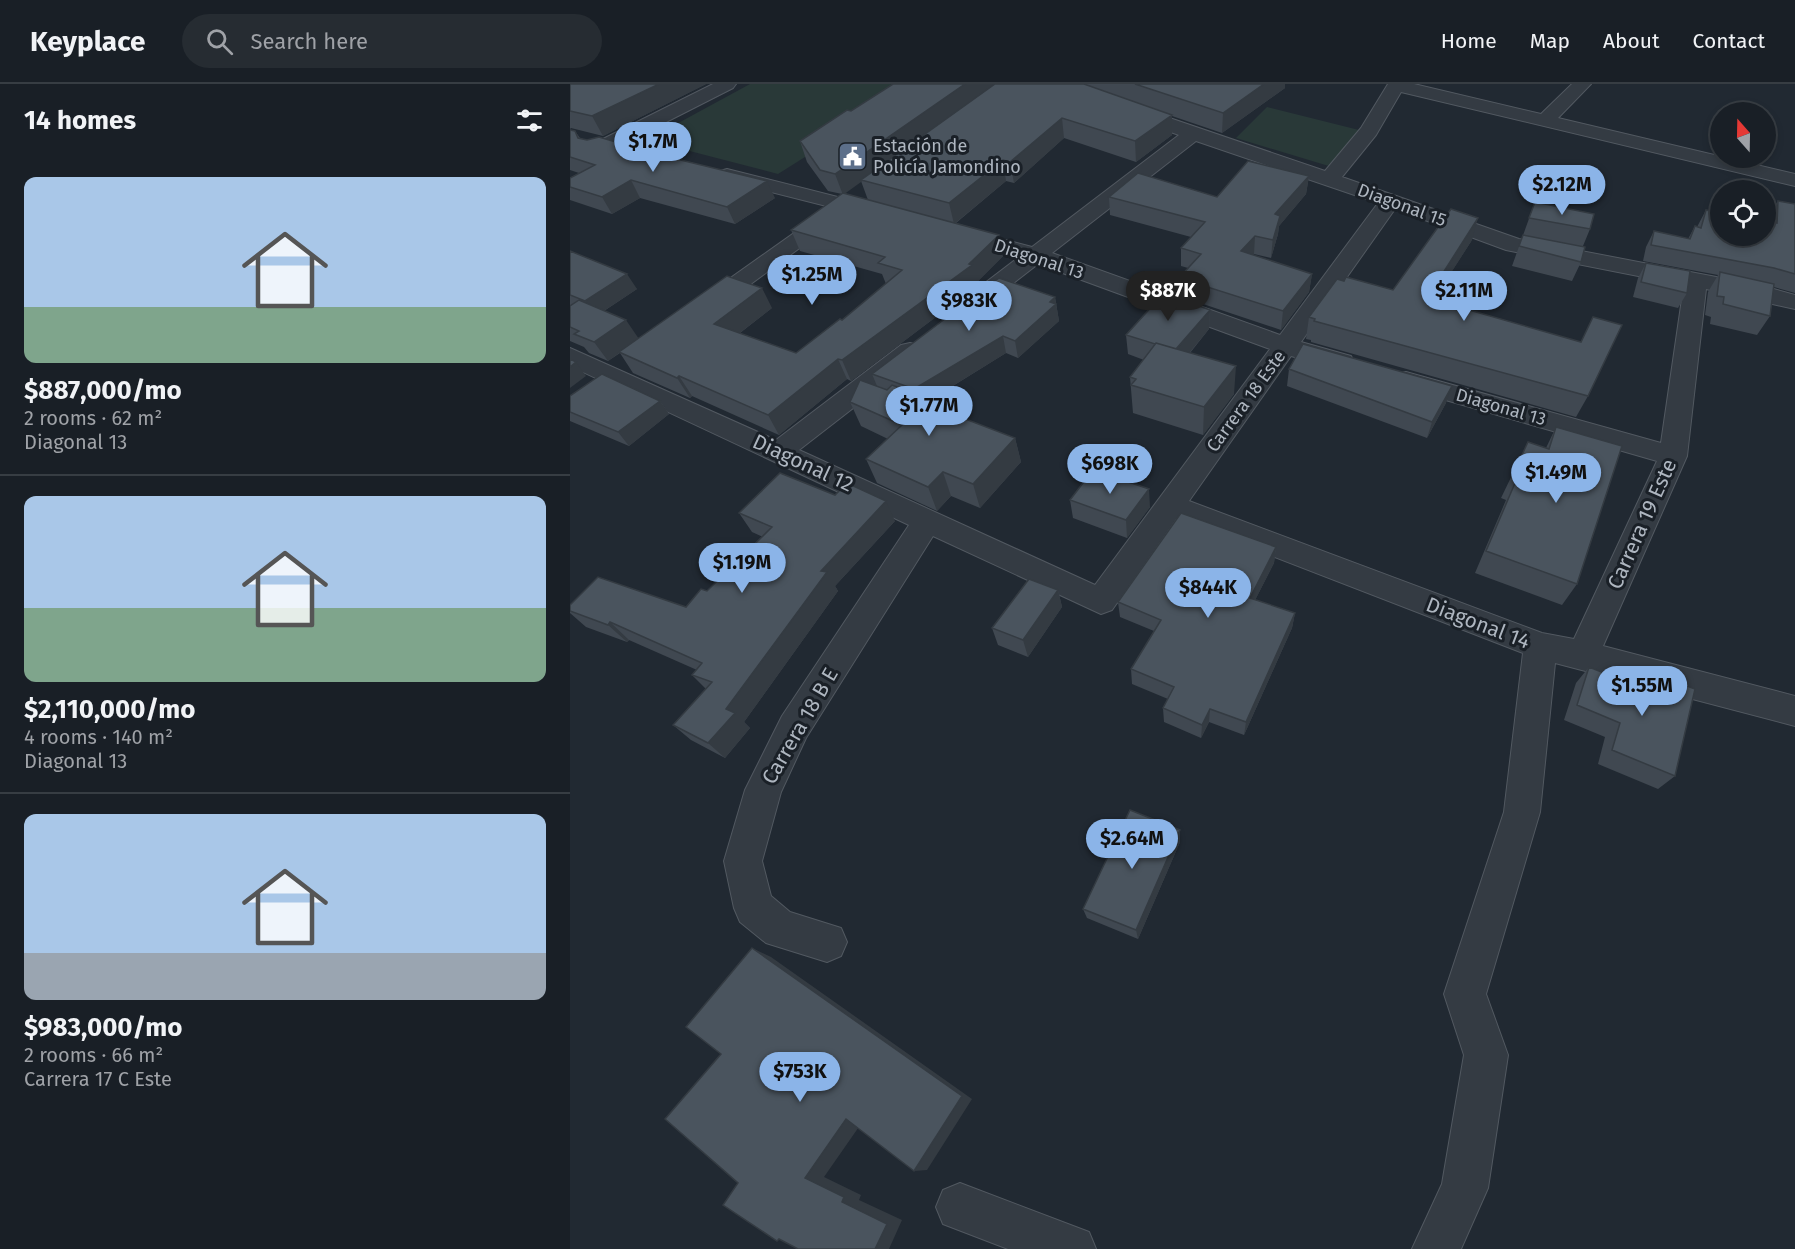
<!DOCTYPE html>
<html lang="en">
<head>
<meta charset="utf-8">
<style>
	body { margin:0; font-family:"Fira Sans",sans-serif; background:#262c32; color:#f1f3f6; height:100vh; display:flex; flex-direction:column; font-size:22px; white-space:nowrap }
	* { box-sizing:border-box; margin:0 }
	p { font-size:20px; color:#9fa2a7 }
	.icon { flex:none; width:33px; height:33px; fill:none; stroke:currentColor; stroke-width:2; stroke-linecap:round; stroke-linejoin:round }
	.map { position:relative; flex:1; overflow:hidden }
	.drawer { display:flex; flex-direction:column; background:#191f26; width:570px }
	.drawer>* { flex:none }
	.needle { width:39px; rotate:340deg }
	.controls { position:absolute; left:1140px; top:18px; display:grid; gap:12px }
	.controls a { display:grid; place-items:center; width:66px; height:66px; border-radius:50%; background:#191f26; box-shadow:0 3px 9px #0003,0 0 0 2px #373d43; font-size:30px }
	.price { position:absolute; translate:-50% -51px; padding:0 14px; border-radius:21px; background:#8bb4e8; color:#111; font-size:20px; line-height:39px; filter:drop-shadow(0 2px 3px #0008) }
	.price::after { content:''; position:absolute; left:50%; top:36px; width:18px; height:14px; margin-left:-9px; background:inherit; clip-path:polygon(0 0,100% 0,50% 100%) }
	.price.current { background:#222; color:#fff }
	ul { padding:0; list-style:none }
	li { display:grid; align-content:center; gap:12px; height:318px; padding:0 24px }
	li+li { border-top:2px solid #373d43 }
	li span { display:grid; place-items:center; height:186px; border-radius:12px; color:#555 }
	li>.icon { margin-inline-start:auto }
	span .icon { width:108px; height:108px; fill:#fffc; stroke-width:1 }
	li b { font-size:26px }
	h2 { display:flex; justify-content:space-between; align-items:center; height:72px; padding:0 24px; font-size:26px }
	header { display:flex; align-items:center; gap:36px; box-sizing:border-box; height:84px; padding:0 30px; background:#191f26; border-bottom:2px solid #373d43 }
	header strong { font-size:28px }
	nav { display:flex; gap:33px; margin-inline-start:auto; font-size:21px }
	.search { width:420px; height:54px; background:#262c32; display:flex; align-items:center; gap:15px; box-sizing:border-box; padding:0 21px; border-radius:33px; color:#9fa2a7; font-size:22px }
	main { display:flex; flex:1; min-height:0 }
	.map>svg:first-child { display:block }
	.green { fill:#293938 }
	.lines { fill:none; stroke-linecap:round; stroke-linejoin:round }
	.street-casing { stroke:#525961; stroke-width:2 }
	.street { fill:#343b43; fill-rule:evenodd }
	.wall { fill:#404851; fill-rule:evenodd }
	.shaded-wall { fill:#343b42 }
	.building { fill:#4a545e; stroke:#343b42; stroke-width:1.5 }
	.labels { text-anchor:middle; stroke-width:6; stroke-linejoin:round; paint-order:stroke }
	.far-poi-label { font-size:18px; fill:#aeb6c0; stroke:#1a2027; text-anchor:start }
	.far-street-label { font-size:18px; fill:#aeb6c0; stroke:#1a2027 }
	.street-label { font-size:21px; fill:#aeb6c0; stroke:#1a2027 }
</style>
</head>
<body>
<header>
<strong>Keyplace</strong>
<div class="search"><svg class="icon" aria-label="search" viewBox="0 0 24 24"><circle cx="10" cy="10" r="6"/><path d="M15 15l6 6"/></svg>Search here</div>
<nav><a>Home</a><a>Map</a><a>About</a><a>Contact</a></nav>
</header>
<main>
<section class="drawer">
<h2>14 homes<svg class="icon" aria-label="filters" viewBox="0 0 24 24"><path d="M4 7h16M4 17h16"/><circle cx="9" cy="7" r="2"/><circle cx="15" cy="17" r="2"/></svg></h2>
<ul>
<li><span style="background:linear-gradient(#a9c7e8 70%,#7fa58c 0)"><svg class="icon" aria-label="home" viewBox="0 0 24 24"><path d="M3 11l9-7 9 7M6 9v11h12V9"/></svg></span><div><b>$887,000/mo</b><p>2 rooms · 62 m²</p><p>Diagonal 13</p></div></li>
<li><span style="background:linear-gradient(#a9c7e8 60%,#7fa58c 0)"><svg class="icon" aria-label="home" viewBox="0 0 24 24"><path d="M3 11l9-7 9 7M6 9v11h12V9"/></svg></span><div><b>$2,110,000/mo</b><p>4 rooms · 140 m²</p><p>Diagonal 13</p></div></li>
<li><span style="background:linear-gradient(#a9c7e8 75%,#9aa5b1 0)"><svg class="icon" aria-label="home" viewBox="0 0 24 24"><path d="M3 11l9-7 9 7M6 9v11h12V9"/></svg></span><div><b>$983,000/mo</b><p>2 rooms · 66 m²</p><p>Carrera 17 C Este</p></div></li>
</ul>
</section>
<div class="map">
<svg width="1225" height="1165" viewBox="0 0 1225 1165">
	<rect width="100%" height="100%" fill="#212932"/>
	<path class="green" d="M180 0H351L208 90 77 56Z
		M697 23 789 46 762 83 666 54Z"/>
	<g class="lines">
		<defs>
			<path id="street" d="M143 0H166L163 4 43 65 0 82V69L29 57Z
				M474 0H500L755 87 791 44 818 0H844L971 30 1002 0H1021L988 34 1225 90V102L831 8 806 51 772 93 949 155 1193 202 1225 211V225L1136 205 1117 372 1033 562 1225 612V642L985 579 970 728 916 910 938 971 918 1104 891 1165H842L872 1100 894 971 874 910 934 728 953 569 606 435 542 526 531 530 363 452 236 654 211 708 192 777 201 812 220 828 271 844 277 858 271 872 257 878 196 859 170 838 164 824 154 777 175 706 212 632 339 441 0 282V264L206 356 331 261 340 259 349 261 352 267 349 273 229 366 525 501 700 265 468 180 406 228 398 230 390 228 386 223 390 218 449 173 381 155 378 150 381 145 389 144 462 163 609 51 477 4ZM626 57 808 119 710 251 482 169ZM825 125 936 166 1114 201 1091 359 836 288 827 290 823 296 827 302 1087 377 1004 555 972 549 619 417 721 272 772 286 781 284 784 278 781 272 731 258Z
				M157 85 311 124 315 128 311 132 304 134 150 95 147 91 150 87Z
				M262 125 269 127 273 131 269 135 144 227 136 229 128 227 124 222 128 217 255 127Z
				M390 1099 519 1148 526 1165H438L373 1140 366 1123 373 1106Z"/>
		</defs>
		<use href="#street" class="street-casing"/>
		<use href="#street" class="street"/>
	</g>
	<path class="wall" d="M0 0H136L33 52 1 44 0 45Z
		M323 0H715V4L652 49 602 32V51L566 78 494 54 444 99 436 97 386 139 429 151 434 171 406 199 407 202 281 297 277 295 209 351 122 312 120 314 63 289 50 269 38 277 19 269 14 263 0 257V167L67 205 34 227 68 254 202 224 170 249 226 269 272 236 316 200 312 190 230 167 221 146 272 110 258 107 237 78 230 57 281 27ZM291 97 298 116 274 109Z
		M0 46 5 47 10 54 205 114 165 140 70 114 42 130 0 116V94L9 89 0 86Z
		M739 92 736 110 709 142 708 150 701 174 684 170 683 171 742 190 739 208 711 246 609 212V194L618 184 611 182V164L621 153 540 131 539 113H647Z
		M1208 117 1225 120V209L1204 203 1200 232 1187 251 1140 240 1141 233 1135 231 1138 208 1148 191 1073 177 1076 163 1084 147 1118 155 1125 142 1127 143 1136 126 1198 138V132Z
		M965 118 1020 145 1013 162 1011 178 1002 197 942 182Z
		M902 156 863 216 1018 312 1006 333 741 258V256L736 255 739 233 774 197 823 206Z
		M1076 179 1117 209 1108 224 1063 213 1068 194Z
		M485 213 489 237 448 274 436 269 362 315 386 332 445 354 451 378 410 424 381 412 367 427 307 399 296 375 318 355 291 342 280 318 307 302 302 290Z
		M640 226 639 245 620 269 664 310 633 351 563 329 560 293 574 276 558 270 556 251Z
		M719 285 876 319 857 354 717 302Z
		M0 312 90 317 99 330 59 362 0 337Z
		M986 343 1007 500 992 521 905 489 936 416 931 414 958 358 976 364Z
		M500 416 580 423 557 454 503 434Z
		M169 429 325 437 265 502 268 507 174 638 180 644 155 674 121 656 103 641 136 605 122 591 127 586 59 556 57 558 16 543 0 529V521L116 523 137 507 193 453 182 448Z
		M706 463 704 479 685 516 725 529 722 544 674 651 639 638 631 654 594 638 593 624 598 615 562 600 561 585 584 547 550 533 548 518Z
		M488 506 492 523 458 573 428 561 422 544Z
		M1019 583 1082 608 1096 594 1105 692 1088 705 1028 680 1035 653 994 636 1006 599Z
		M610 758 568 855 517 834 513 825Z"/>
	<path class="shaded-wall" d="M89 0H136L33 52 22 32Z
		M395 0H427L273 111 265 90Z
		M694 0H715V4L652 49 653 29Z
		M602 31V51L566 78 565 57Z
		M492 34 494 54 444 99 440 78Z
		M433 76 436 97 384 140 379 119Z
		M739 92 736 110 709 142 708 150 701 174 705 130Z
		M61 96 70 114 42 130 32 113Z
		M197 97 205 114 165 140 157 123Z
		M908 134 902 156 851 236 857 214Z
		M429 151 434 171 406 199 407 202 281 297 272 276 399 180Z
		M685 152 684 170 670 185 671 167Z
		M57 190 67 205 26 232 15 217Z
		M742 190 739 208 711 246 713 227Z
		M192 204 202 224 155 260 144 240Z
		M485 213 489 237 448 274 445 257Z
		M640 226 639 245 605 286V267Z
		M56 236 69 255 38 277 24 258Z
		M433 252 436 269 350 322 344 305Z
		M268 275 277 295 209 351 198 331Z
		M6 278 16 292 0 304V283Z
		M666 282 664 310 633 351 634 323Z
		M109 292 122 312 120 314 107 294Z
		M882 302 876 319 857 354 862 338Z
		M90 317 99 330 59 362 48 348Z
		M383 323 390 347 377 328Z
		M445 354 451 378 410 424 403 400Z
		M373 388 381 412 367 427 358 403Z
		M579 405 580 423 557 454 556 436Z
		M316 417 325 437 265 502 268 507 174 638 180 644 155 674 138 659 156 625 251 487Z
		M706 463 704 479 678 530 680 514Z
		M488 506 492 523 458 573 453 556Z
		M725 529 722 544 674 651 676 638Z
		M40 538 59 556 57 558 38 541Z
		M640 625 639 638 631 654 632 641Z
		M610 746V758L568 855 566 846Z
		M182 864 201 873 402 1015 357 1086 344 1087Z
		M276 1035 293 1037 254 1093 291 1111 289 1116 332 1136 319 1165H305L235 1094Z"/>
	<path class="building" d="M0 0H89L22 32 0 27Z
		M323 0H395L265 90 250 86 230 57 277 26 281 27Z
		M425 0H514L602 31 565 57 492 34 440 78 433 76 379 119 291 96Z
		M565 0H694L653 29Z
		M0 46 5 47 8 54 17 56 29 53 90 71 197 97 157 123 61 96 32 113 0 103V94L25 81 0 73Z
		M678 77 739 92 705 130 710 132 703 156 685 152 671 167 742 190 713 227 609 194 631 170 611 164 635 138 539 113 568 89 647 113Z
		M273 109 429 151 399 180 402 181 272 276 268 275 198 331 109 292 107 294 49 268 157 192 192 204 144 240 226 269 270 235 272 236 332 186 308 179 315 173 221 146Z
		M1208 117 1225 120V190L1204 184 1081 161 1084 147 1120 155 1125 142 1131 144 1136 126 1150 129V152H1196V137L1207 139Z
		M965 118 1024 130 1020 145 959 134Z
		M881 125 908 134 857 214 1011 258 1023 233 1052 241 1018 312 744 237 745 235 739 233 767 195 774 197 776 193 823 206Z
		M953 151 1015 163 1011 178 949 162Z
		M0 167 57 190 15 217 0 211Z
		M1076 179 1120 187 1117 209 1071 198Z
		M1150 188 1204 200 1200 232 1153 220 1154 213 1147 212Z
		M429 194 485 213 480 218 486 220 445 257 433 252 344 305 302 290Z
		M594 209 640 226 606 265 586 259 585 260 556 251Z
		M9 216 56 236 24 258 4 250 9 247 0 243V222Z
		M586 259 666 282 634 323 561 301 566 295 560 293Z
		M733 260 882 302 862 338 719 285Z
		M0 275 6 278 0 283Z
		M32 290 90 317 48 348 0 328V312Z
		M290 296 317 306 322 301 383 323 377 328 445 354 403 400 373 388 358 403 296 375 332 341 280 318Z
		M986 343 1052 362 1007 500 916 467 948 392 943 390 958 358 979 365Z
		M523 386 579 405 556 436 500 416Z
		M210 389 265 411 277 399 316 417 251 487 257 488 156 625 165 629 138 659 103 641 142 598 122 591 132 579 40 538 38 541 0 527V521L28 493 116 523 131 505 137 507 202 443 169 429Z
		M611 429 706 463 680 514 725 529 676 638 640 625 632 641 593 624 604 603 561 585 591 536 548 518Z
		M459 495 488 506 453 556 422 544Z
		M1019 583 1092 612 1096 594 1125 605 1105 692 1042 666 1050 639 1007 621Z
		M560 726 610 746 566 846 513 825Z
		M182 864 392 1012 344 1087 276 1035 235 1094 274 1113 272 1118 317 1140 305 1165H228L209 1155 207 1157 153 1121 168 1099 95 1035 151 970 116 943Z"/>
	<defs>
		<symbol id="civic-square" viewBox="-11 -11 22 22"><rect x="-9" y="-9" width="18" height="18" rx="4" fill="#5c6f8a" stroke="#1a2027"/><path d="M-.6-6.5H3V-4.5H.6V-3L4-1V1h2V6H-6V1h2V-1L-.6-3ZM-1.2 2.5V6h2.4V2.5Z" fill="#fff"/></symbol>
	</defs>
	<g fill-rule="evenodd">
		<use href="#civic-square" x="266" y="56" width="33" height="33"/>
	</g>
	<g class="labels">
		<g class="far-poi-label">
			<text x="303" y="68">Estación de<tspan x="303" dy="21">Policía Jamondino</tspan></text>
		</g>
		<g class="far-street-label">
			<text transform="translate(832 121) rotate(20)" y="6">Diagonal 15</text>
			<text transform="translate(469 175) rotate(18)" y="6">Diagonal 13</text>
			<text transform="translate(676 317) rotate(-54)" y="6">Carrera 18 Este</text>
			<text transform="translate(931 323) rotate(16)" y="6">Diagonal 13</text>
		</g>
		<g class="street-label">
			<text transform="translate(233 379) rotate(25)" y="7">Diagonal 12</text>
			<text transform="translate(1072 440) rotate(-66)" y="7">Carrera 19 Este</text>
			<text transform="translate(908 539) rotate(21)" y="7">Diagonal 14</text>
			<text transform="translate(230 642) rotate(-60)" y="7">Carrera 18 B E</text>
		</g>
	</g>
</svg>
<div class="controls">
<a><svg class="needle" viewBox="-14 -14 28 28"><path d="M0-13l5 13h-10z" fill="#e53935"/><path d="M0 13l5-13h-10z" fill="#9fa2a7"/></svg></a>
<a><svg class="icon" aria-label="locate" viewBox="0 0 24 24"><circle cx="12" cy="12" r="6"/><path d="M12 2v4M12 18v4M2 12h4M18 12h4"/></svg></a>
</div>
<b class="price" style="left:83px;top:89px">$1.7M</b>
<b class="price" style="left:992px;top:132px">$2.12M</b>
<b class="price" style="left:242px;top:222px">$1.25M</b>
<b class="price current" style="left:598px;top:238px">$887K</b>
<b class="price" style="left:894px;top:238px">$2.11M</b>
<b class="price" style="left:399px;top:248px">$983K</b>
<b class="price" style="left:359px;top:353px">$1.77M</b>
<b class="price" style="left:540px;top:411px">$698K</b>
<b class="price" style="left:986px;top:420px">$1.49M</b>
<b class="price" style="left:172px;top:510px">$1.19M</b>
<b class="price" style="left:638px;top:535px">$844K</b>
<b class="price" style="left:1072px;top:633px">$1.55M</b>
<b class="price" style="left:562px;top:786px">$2.64M</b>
<b class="price" style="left:230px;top:1019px">$753K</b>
</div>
</main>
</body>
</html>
